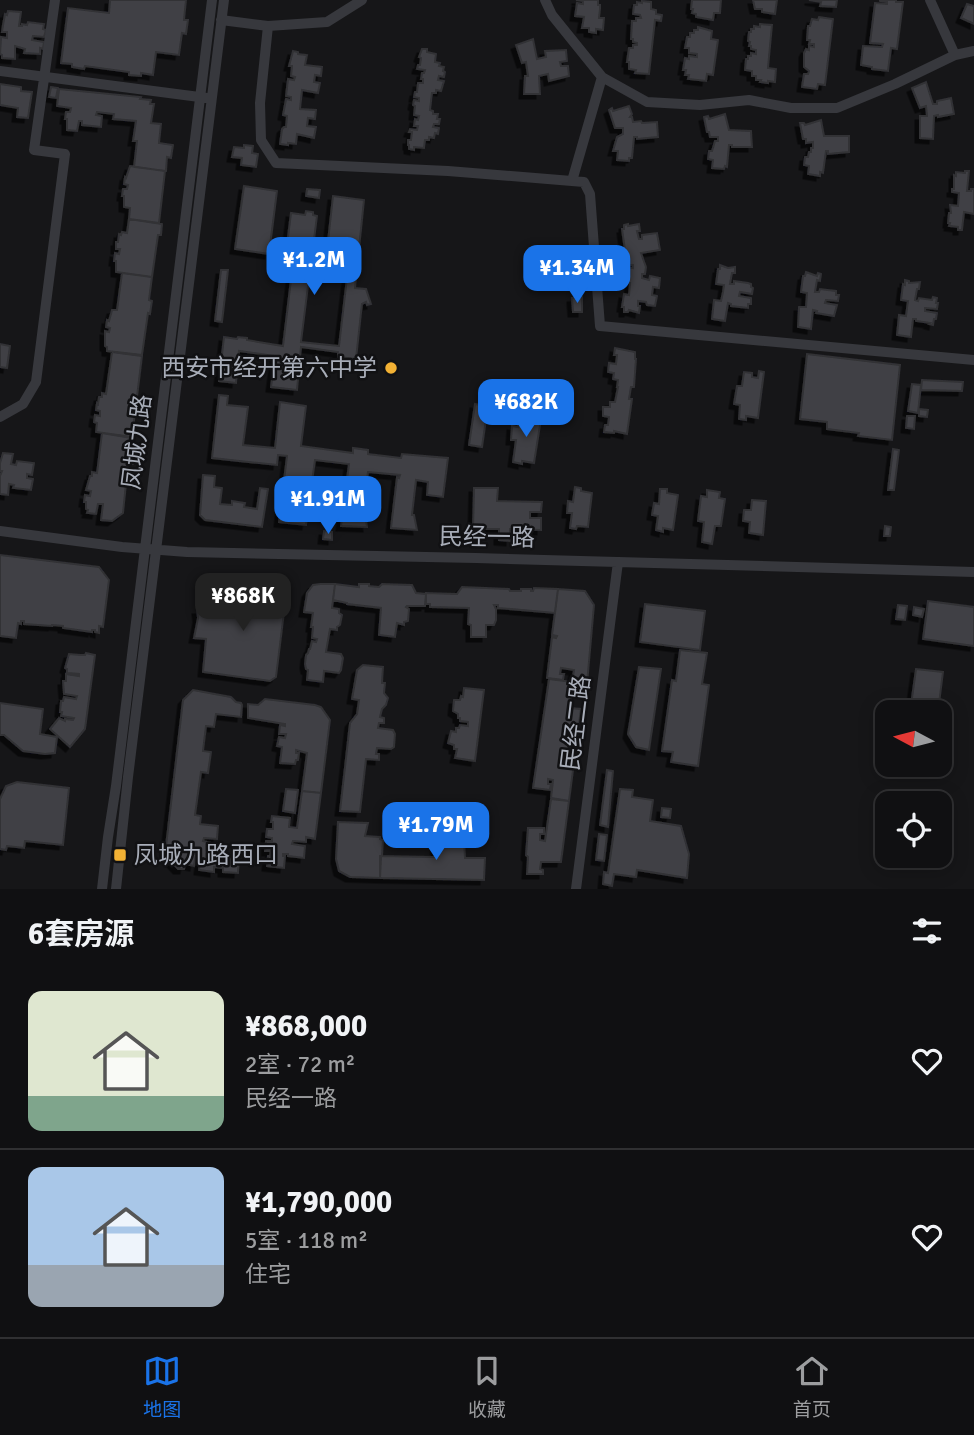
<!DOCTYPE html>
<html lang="zh">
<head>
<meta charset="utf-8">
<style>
	body { margin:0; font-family:Signika,"Noto Sans SC",sans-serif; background:#1e1e20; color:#f1f3f6; height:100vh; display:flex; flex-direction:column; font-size:26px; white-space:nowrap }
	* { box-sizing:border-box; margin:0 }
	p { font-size:23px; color:#9c9d9f }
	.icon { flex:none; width:38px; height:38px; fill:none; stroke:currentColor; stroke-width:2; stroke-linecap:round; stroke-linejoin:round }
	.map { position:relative; height:889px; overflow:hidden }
	.panel { display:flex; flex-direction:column; background:#101012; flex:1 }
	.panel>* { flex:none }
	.needle { width:46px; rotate:277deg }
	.fabs { position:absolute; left:875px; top:700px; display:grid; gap:14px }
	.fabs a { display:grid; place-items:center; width:77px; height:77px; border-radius:14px; background:#101012; box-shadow:0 4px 18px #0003,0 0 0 2px #303032; font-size:35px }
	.price { position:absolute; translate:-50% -60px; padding:0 16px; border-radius:14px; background:#1a73e8; color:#fff; font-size:23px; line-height:46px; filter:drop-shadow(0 2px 4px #0008) }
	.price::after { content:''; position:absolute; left:50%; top:42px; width:21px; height:16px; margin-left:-10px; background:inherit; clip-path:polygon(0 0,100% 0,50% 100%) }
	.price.active { background:#222; color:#fff }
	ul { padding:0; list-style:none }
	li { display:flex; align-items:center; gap:21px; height:175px; padding:0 28px }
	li+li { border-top:2px solid #303032 }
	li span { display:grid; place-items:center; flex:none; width:196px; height:140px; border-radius:14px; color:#555 }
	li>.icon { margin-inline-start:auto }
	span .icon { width:84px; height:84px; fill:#fffc; stroke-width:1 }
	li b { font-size:30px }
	h2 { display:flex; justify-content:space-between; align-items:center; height:84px; padding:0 28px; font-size:30px }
	.tabs { display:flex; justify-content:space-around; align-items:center; height:98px; border-top:2px solid #303032; background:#101012; font-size:19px; color:#9c9d9f }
	.tabs a { display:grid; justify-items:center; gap:4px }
	.tabs .active { color:#1a73e8 }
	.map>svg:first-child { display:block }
	.building { fill:#404145; stroke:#303034; stroke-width:2; fill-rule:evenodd; filter:url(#shadow) }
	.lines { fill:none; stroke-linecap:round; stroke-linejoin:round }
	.minor { stroke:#37383d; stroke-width:10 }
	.poi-dot { fill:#f2b134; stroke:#111113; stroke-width:2.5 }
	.labels { text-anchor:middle; stroke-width:5; stroke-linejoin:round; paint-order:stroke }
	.poi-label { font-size:24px; fill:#a8adb8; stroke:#111113; text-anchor:end }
	.street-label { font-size:24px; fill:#a8adb8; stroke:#111113 }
</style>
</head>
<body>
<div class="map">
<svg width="974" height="889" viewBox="0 0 974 889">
	<defs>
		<filter id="shadow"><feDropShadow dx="-4.5" dy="4.5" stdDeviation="0" flood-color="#0009"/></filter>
	</defs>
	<rect width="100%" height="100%" fill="#161618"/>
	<path class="building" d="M110 0H186L184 20H188L186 34 182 33 179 55 156 52 153 75 141 73V76L129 75V72L85 66 84 69 72 67V64L61 63 68 8 109 13Z
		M576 0H598V5H600V9L599 18H604L603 30 596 29V33L589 32V28H582L584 17 575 16 577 3 583 4V1Z
		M692 0H721L720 13H714L713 20 696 17V14L692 13 693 9H691Z
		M753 0H777L775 14 762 12V9H755Z
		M809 0H837L836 7 820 6 821 2Z
		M880 0H896V2H903L897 49 891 48 888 71 872 69V67L861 65 863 46 882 47 883 44 870 43 875 3 887 4V2L880 1Z
		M642 1 651 2V9L656 10V14L662 15 661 21 655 20 649 74 635 73 636 70 629 69V62H627L629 48H633V45H637V43L633 42V39H631L632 21H636V18H641L640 15 633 14 634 5H637V2L642 3Z
		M967 4 974 6V24L961 18Z
		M8 11 21 12 19 26H22V24L27 25 28 22 44 24 43 29 46 30 44 37 33 36 32 40 44 42 43 49 40 48V54L24 53 25 49 15 46V59L2 58V55L0 54 1 37 7 38V32H2L3 25 5 14 7 15Z
		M819 17 833 19 825 85 818 84 817 89 802 87 804 74H808L809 71 804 67V53L806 49 809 50V46L814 47V44H809L810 40H807L808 26H810L812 19 818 20Z
		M760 24 772 25 768 68 776 69 775 82 768 81V83L760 82 761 80H756V76H752V71L745 70 746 59H748V56H751V53L756 54V50L751 49V46H749L750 42 748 41 749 32H751V29H754V26L760 27Z
		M698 27 712 31 711 39 718 40 713 75 707 74 706 81 688 79 689 75H685L686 70H683L685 58 689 59V56L697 57V54L689 53V48H685L687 37H690V33H694V30H698Z
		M533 39 537 59 546 57 545 51 566 50 567 61 560 62 561 66H568L569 76 549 81 548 74 539 76 540 94H524L525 76H528L526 62 522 63 516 45Z
		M422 49H427V52L436 54 435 62 440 63 439 66 444 67 443 71 445 72 444 77 439 76 438 80 444 81 441 91 436 90V93H432L430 110 433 111V114H438L437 119H440L439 124H434L433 127 439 128 438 134 435 133 434 138 429 137V140H425L424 148 414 147V150L409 149V145H408V140H411L412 132H409L410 129 417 130 418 126H414L415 119 418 120 419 116 414 115 415 106 413 105 414 100 419 101V98L414 97 415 92H417L418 83H423V79H421L422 73H424L425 70 417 69 418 65H420L421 58 419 57Z
		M293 51 298 52V54L307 55 305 65 322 67 321 76 315 75 314 82 320 83 318 93 302 90 300 109 316 110 315 119 308 118 307 126 316 127 314 138 297 134 296 144 288 143V145L280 144 282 129 284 127H286L287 116 283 115 286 99 291 100V97L286 96 288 79 294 80 295 77 291 76 292 66H289Z
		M926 82 933 104H937V101L951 98 954 114 938 117V115L934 116 933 139 920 138V116H927L926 106 920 108 912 88Z
		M0 84 21 87V91L32 92 28 118 17 117 18 108 0 105Z
		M51 87 58 88 56 98 49 97Z
		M59 89 141 97 140 99 151 100 150 104H154L151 123 161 124 159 143 173 145 171 158 167 157 166 171 134 167 137 141H133L136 121 113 119 114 114 97 112 96 115 102 116 101 127 82 125V121H79L77 131 67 130V119H65L66 112H70L71 108 57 106Z
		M629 106 632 114 630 117H632L633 122 641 121 642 123 657 122 658 137 637 139V137H634L632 158H629V161L617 160 618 151H613L617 137 623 134V128H615L609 110 612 108 613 111Z
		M725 114 729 130 751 131 752 147H732V145H729L727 167 725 166 724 169 712 168 713 160 708 159 709 151H712L715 141H718V137H710L709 132H707L704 117 708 116 709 119Z
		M821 120 824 136H849V152L828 154V151H826L823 173 820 172V176L808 174 809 166 804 165 805 157H808L809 152H811V148H813V142L806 143V139H803L800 123H804L805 125Z
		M244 145 253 146 252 153 258 154 256 167 241 165 242 158 232 157 234 147 244 148Z
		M130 166 165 171 159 223 129 219 130 208 124 207V196H122L123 189H127L128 185 124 184 125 177 126 178Z
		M965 171H969L967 191H971V189H974V214L964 212 962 230H958V227L949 226 950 223H948L949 213H951L950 205 958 206 959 193 952 192V189H954V175L956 176V172L965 173Z
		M244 186 277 191 269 254 235 249Z
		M307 189 320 190 319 198 306 196Z
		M333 196 364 200 355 288 366 289 371 304 367 305 366 302 362 304 356 359 338 357V352L301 347 297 390 271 387 275 356 239 351 236 383 219 381 224 337 237 339 238 337 247 338V340L283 346 295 246 287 245 291 213 305 215 306 211 313 212V215L317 216 313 248 327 250ZM312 254 346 258 345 268 348 269 339 346 301 342Z
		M129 219 162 224 161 235H158L152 277 116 272V261H114L115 253 119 254 120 249H116V242H118L119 234 121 235 122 232 127 233Z
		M628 224V226L639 224 640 231H637L639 239H642V235L657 233 660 250 641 253 646 267 645 274H642V278L649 280 650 276 660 278 659 288 653 287 652 295 657 296 655 306 647 305 646 302 638 301V306H640L639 313 629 310 628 312H624V307H622L624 294 629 295 630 283H626L627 267 633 268V265H627L622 229H624V225Z
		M720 265 728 268 735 267V273H732L730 284H734V281L748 283 751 284V287L753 288 752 294 740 292 739 296 751 298V304H748V308L731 306V304L728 303 725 321 712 319 714 300 721 301 723 292 724 285 716 284 718 269H720Z
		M221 270H228L222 322 215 321Z
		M806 272 817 276 818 273 821 274 820 281 817 280 815 292H819L820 289 836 291V295H839L838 301 826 300 825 303 837 305 834 316 816 313 817 311 813 310 811 329 798 327 799 307H806L807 293 801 292 803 276H805Z
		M122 273 152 277 149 300 152 301 150 314 148 313 142 355 107 351V347L105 346V331L109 332 110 328 106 327 107 320 109 321 112 310H117Z
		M905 280 909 281V283L920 282 919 289H917L915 300 918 301 919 298 932 300 933 297 937 298 936 303H938L937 309 925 308V311L937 313 936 319H934L933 325 929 324 930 323 916 321V319H913L911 337 897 335 899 315 906 316 907 308 908 301 901 300 903 284 905 285Z
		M582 297V312H573L572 298Z
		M0 344 10 346 7 368 0 367Z
		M615 348 635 352V359H636L634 387H631L629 399H632L627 434 614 431V433L604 432 605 425H608L609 417 603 416V407H610V402H615L618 387H617L618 380 613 379 614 373 608 372 609 363 616 364 617 355H614Z
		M112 352 142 356 132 437 96 432 97 423 94 422 95 415 100 416V411L96 410 97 403 98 404 99 397H102V393L106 394Z
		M807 354 900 365 892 440 858 436 859 433 827 429V422L800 419Z
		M759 371 764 372 758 418 746 416V420L739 419 740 405 734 404 737 386H742L744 372 752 373V377L758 378Z
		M922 380 963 382 962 391 921 390Z
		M912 384 921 385 918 413 908 411Z
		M219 395 228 396 227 405 248 407 243 445 275 448 280 402 306 406 301 446 353 453V448L368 450V454L401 458 402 454 448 458 443 497 427 495 428 482 416 480 412 515H414L417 530 391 528 397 477 399 478 400 475 368 472 362 512 365 513 367 527 341 526 349 464 315 460 306 525 279 522 287 456 278 455 277 465 212 458Z
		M475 404 488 406 482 447 469 445Z
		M919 409 928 410 927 417 919 416Z
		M520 413 527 414V417L541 419 534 463 522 461V464L513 462 516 440H511L512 426 518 427Z
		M907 416H915L914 429 906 428Z
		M102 433 132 438 130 451 134 452 133 464H128L123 513 112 521 101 520 103 504H98L96 514 87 513 88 510 86 509V502H84L85 495 90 496 91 491 86 490 90 476H92V472L97 473Z
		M893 449 899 450 894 490H888Z
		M3 453 13 454 11 464 16 465 17 461 34 463 32 475 27 474V478L33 479 31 490 13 488 14 485 9 484 8 495 0 494V476L2 471H0V463Z
		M203 475 215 476 214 487 222 488 220 504 232 505V501L245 503 244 507 257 509 260 488 268 489 262 527 205 520 200 515Z
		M575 487 581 488V491L592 493 588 527 577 526 576 529 570 528 572 513H567L568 501 573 502Z
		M474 488H498L497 501 542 502 541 512H530V518H541V530L510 529V541L499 540V529H473Z
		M660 489H667V493L678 495 673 530 663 528V532L656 530 658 516 652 515 654 503 659 504Z
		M707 490 720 492 719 498 725 499 721 526H715L712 544 702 542 704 522 698 521 701 496 707 497Z
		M752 500 766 501 763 535 749 533 750 522 743 521 744 510H751Z
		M885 526 891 527 890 536H884Z
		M324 531 332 532V540L323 539Z
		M0 555 99 567 109 580 103 627 99 626V633L95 632V630H92V632L63 628V626L52 625V626L24 624V621H21V624L18 623 16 638 0 636Z
		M320 584H335L332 608 339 609V613L342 615 340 625 337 627V630L330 629 326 652 341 654 343 658 341 670 339 673 324 671 323 682 307 680 308 670 306 669 305 664 306 655 308 653 309 649H310L312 641 316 642 317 639 312 638 313 627H311L313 613 304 612 307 593 313 585Z
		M335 584 359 587V584H369V586L379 587 382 584 412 585 416 593 426 594 425 606H407L406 607 409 609 408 621 404 622V625L397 623 395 637 379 635 381 608 347 604V603L333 600Z
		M230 585 280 591 286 596 276 677 270 681 203 672 206 639 194 638 198 618 197 610H202L229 589Z
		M462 587 509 589 510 591H521V589H531V591H533L534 588 558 589 555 613 498 608V605H494L496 609V620L494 625H486V637H471V625L468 624 469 608 430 607V604H426V593L457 594Z
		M558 589 585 591 594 605 587 684 572 682 574 670 561 668 560 674H564L563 680 547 678 552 637 556 638 557 636 552 635Z
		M928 601 974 607V646L923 639Z
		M645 604 705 611 700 650 640 642Z
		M898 605 907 606 905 620 896 619Z
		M914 607 924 609 922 617 913 615Z
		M680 650 707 653 702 684 709 685 698 766 671 762 673 752 662 751 672 680 676 681Z
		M86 653 95 655 85 729 70 747 50 729 59 718 65 721V719L73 720 74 718 61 716 62 712H60L61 701H63L64 697 76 699 77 696 64 694 63 681H66V674L79 676V674L67 673V669L65 668 69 654 81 655H85Z
		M363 665 383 667 382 683H385L384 693 388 698 386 705 382 709 380 717 384 718V723H379L378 728 393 730 395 734 394 747 391 749 377 748 376 754H379V760L366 759 360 812 340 811 350 723 357 714 359 700 352 699 357 670Z
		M639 667 661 669 649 750 636 747 628 734Z
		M916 669 943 672 938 712H910Z
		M549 679 573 682 570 708 581 709 569 801 551 798 553 780 548 779V784H551L550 790 533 788Z
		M464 688 484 690 475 761 455 758 457 749H454V745L448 743 451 731 456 732V728H459L460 725 468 726V722L460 721V718H458V714L453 711 454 700H460L461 696 463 697Z
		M193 690 231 697 236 702 241 703 242 705 241 717 216 714 214 727 206 726 203 751 211 752 208 773 201 772 195 815 201 816 200 824 218 826 217 839 204 838 203 841 216 844 215 853 239 855 238 873 223 872V868L214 867V872L199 870 201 854H199V852L194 851 193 854H196L194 866 185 864 184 869H178L165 855 183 700Z
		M265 699 315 705 321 707 330 720 321 793 302 791 307 753 296 750V753H299L298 760H296L295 764 280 763 282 747 277 746 279 737 285 738 286 734H279L280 725 285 726V724L248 718V704L258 705Z
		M0 703 43 709 40 734 57 737 55 753 45 754 23 751 4 735H0Z
		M607 770 613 771 608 827 600 825Z
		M17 782 69 788 63 845 25 841 24 848 7 846 6 850 0 849V799L6 786Z
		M286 789 298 790 295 813 283 811Z
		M620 789 633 790 632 797 653 800 650 821 681 826 689 854 687 878 637 870 636 877 614 874 612 886 603 884 604 872 608 873Z
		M302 791 321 793 315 839 306 837V842L293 841 292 844 305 846 304 858 288 856V854H283V856H285L284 868 267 866 268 856H270L271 851H265L266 841H272V838L266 837 267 829H273V822H271L272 816 290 818 289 827 297 828Z
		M551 799 569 801 561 862H541L540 869 543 870V874H527L528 857 526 855 528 828H544V834H540V840L545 841Z
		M662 808 671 809 670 818 661 817Z
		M338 822 368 823 365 836 380 837V839L383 840 382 856H380V878L350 877 339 871 336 859Z
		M437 826H454V831H450L449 839H464L465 858H485L484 880 380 878 381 856 435 857Z
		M599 834 607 835 604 861 596 860Z"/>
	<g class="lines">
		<path class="minor" d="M545 0 552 15 602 77 647 102 700 105 749 100 791 108H837L895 84 955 55 974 51
			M930 0 955 55
			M221 20 268 26 260 103 261 140 276 163 448 171 584 182 590 194 600 326 974 360
			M268 26 327 22 362 0
			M0 71 207 98
			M572 181 602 77
			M0 417 23 404 36 382 65 154 34 150 55 0
			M0 531 122 547 187 552 476 558 974 572
			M102 889 108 837 116 786 212 0
			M116 889 128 777 224 0
			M576 889 618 562"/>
	</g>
	<g class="poi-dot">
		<circle cx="391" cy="368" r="7"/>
		<rect x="113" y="848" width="14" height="14" rx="3.5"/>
	</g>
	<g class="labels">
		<g class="poi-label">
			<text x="377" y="376">西安市经开第六中学</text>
			<text x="134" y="863" text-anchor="start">凤城九路西口</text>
		</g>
		<g class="street-label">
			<text transform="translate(137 442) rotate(-83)" y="8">凤城九路</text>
			<text transform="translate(487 537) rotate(1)" y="8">民经一路</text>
			<text transform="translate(576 723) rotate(-83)" y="8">民经二路</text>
		</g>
	</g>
</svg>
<div class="fabs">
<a><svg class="needle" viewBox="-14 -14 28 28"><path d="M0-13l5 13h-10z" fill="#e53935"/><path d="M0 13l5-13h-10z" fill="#9c9d9f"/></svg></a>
<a><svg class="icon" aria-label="locate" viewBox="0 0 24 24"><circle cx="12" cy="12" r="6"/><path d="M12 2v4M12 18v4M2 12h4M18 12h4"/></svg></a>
</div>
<b class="price" style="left:314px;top:297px">¥1.2M</b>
<b class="price" style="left:577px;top:305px">¥1.34M</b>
<b class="price" style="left:526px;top:439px">¥682K</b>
<b class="price" style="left:328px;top:536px">¥1.91M</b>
<b class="price active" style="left:243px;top:633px">¥868K</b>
<b class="price" style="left:436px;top:862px">¥1.79M</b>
</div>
<section class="panel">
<h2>6套房源<svg class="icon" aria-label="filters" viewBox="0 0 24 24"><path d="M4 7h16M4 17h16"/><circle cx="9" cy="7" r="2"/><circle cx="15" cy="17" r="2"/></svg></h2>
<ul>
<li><span style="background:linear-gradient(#dfe7d0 75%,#7fa58c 0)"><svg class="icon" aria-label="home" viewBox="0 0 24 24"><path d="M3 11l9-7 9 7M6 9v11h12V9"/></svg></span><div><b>¥868,000</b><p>2室 · 72 m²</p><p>民经一路</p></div><svg class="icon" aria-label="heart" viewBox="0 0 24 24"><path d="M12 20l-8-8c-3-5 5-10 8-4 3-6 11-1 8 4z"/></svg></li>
<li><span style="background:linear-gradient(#a9c7e8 70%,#9aa5b1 0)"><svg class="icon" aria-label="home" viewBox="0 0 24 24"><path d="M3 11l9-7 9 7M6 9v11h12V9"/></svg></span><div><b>¥1,790,000</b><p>5室 · 118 m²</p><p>住宅</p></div><svg class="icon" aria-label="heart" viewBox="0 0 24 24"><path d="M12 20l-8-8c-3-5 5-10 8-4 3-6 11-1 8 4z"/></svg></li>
</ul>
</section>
<nav class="tabs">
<a class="active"><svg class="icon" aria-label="map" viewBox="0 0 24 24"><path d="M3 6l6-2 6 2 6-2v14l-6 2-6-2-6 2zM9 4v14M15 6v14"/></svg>地图</a>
<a><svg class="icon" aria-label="saved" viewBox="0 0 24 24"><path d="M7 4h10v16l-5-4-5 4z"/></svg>收藏</a>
<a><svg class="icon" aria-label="home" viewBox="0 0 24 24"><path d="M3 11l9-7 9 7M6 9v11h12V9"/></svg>首页</a>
</nav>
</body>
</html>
